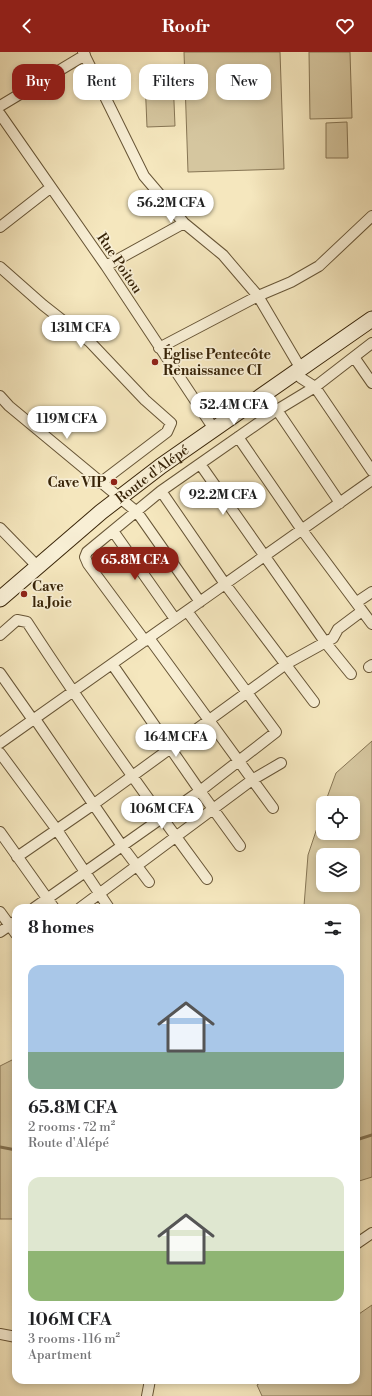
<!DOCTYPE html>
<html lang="en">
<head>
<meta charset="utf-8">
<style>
	body { margin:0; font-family:"Libre Bodoni",serif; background:#f6f6f6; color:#202124; height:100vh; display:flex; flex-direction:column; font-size:15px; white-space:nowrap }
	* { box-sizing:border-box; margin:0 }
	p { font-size:13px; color:#757577 }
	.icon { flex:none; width:22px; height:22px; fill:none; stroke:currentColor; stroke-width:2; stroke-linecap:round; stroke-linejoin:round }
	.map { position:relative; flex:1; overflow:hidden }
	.side { position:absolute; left:12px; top:852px; width:348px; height:480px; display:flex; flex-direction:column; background:#fff; border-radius:12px; box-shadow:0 2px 6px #0003 }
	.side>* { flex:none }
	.banner { position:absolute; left:12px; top:12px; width:348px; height:36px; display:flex; gap:8px }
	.tools { position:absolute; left:316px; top:744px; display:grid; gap:8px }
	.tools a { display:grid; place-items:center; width:44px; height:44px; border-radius:8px; background:#fff; box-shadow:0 2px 6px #0003; font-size:20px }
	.price { position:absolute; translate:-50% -34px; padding:0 9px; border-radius:14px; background:#fff; color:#222; font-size:13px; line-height:26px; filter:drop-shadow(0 1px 2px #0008) }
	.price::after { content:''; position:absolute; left:50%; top:24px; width:12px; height:9px; margin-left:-6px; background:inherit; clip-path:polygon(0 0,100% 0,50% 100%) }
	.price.selected { background:#8f2418; color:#fff }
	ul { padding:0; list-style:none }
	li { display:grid; align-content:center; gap:8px; height:212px; padding:0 16px }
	li span { display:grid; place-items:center; height:124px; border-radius:12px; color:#555 }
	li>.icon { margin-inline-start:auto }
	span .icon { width:72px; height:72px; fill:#fffc; stroke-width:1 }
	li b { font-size:17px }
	h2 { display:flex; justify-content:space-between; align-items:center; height:48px; padding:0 16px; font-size:17px }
	.pill { padding:0 14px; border-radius:12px; background:#fff; box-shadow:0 2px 6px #0003; font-size:14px; line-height:36px }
	.pill.selected { background:#8f2418; color:#fff }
	header { display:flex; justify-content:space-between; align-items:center; height:52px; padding:0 16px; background:#8f2418; color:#fff; font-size:18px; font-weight:600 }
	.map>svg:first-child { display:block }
	.green { fill:#d5c69f; stroke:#867554; fill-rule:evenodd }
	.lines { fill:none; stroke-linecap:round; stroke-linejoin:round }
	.stream { stroke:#837150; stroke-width:3 }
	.street-casing { stroke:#675536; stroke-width:12 }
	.secondary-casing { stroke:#382408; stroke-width:17 }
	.street { stroke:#f8efd5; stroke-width:10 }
	.secondary { stroke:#f8efd5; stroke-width:15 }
	.poi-dot { fill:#8f2418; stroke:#f8efd5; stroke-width:1.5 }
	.labels { text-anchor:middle; stroke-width:3.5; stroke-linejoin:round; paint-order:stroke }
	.street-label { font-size:14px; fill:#382408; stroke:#f8efd5 }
	.poi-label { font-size:14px; font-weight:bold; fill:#382408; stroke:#f8efd5; text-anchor:start }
</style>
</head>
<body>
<header><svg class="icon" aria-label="back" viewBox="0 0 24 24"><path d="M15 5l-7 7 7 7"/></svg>Roofr<svg class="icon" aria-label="heart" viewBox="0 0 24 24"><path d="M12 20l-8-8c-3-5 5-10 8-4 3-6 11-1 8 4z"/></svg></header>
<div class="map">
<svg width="372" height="1344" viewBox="0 0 372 1344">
	<rect width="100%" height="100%" fill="#f5e7be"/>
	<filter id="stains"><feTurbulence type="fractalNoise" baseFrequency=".005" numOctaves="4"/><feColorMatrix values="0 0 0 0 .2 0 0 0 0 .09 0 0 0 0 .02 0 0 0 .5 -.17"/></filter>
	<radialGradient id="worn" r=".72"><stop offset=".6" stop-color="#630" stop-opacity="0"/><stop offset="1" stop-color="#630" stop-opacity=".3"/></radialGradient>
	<path class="green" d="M184 0H280L284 117 188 120Z
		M309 0H350L352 66 310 67Z
		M173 26 175 74 147 75 145 27Z
		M347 70 348 106H326V71Z
		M372 689V1125L356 1130V856H302L304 854 308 803 323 758V781H353V751H325L336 721ZM323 803H353V833H323Z
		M16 1006V1167H0V1014Z
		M372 1253V1344H262L257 1333 264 1328H356V1264Z"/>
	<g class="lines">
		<path class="stream" d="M356 1088 372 1083
			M0 1095 16 1098"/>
		<defs>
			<path id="street" d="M83 0 144 124 184 171 223 203 258 244 301 317
				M0 54 85 3
				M0 62 106 214 214 377
				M0 175 50 136
				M106 214 184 171
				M0 215 43 253 90 290 145 348 171 371 167 380 100 431
				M159 296 258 244 291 230 319 214 372 164
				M354 305 372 331
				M296 320 301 326 315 335 372 419
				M0 344 9 354 137 460 200 550
				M277 358 340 451
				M238 385 302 478 372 572
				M200 412 325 590 351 622
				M161 439 225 532 314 650
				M0 476 37 514
				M113 479 175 567
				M357 550 372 540
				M0 583 17 568 27 570C84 658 145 743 207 827
				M149 586 273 756
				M145 589 88 512 85 505 87 500 161 439 277 358 315 335 372 291
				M112 612 200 739 240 794
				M369 615 372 613
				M0 621 33 668
				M35 667 122 794 149 830
				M0 691 372 428
				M0 701 57 778 109 856
				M0 780 54 856
				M17 805 94 752 286 612 333 586 338 577 362 559
				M34 856 200 739 276 680 187 559
				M80 856 252 728 281 711
				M0 860 16 882
				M0 880 16 869
				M356 1192 372 1181
				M0 1282 16 1285
				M147 1344 150 1328"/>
			<g id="secondary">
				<path id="s1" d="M0 547 101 460 161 414 372 267"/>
			</g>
		</defs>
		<use href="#street" class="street-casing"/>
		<use href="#secondary" class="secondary-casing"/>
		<use href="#street" class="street"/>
		<use href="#secondary" class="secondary"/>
	</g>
	<g class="poi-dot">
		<circle cx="155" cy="310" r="4"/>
		<circle cx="114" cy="430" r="4"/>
		<circle cx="24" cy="542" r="4"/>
	</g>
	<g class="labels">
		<g class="street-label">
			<text transform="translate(120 211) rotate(56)" y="5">Rue Poitou</text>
			<text dy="5" stroke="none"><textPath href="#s1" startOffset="197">Route d'Alépé</textPath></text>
		</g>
		<g class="poi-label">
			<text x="163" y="307">Église Pentecôte<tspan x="163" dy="16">Renaissance CI</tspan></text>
			<text x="106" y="435" text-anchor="end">Cave VIP</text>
			<text x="32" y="539">Cave<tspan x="32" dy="16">la Joie</tspan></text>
		</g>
	</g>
	<rect width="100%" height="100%" filter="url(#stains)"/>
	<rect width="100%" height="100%" fill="url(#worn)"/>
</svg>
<div class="tools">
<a><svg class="icon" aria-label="locate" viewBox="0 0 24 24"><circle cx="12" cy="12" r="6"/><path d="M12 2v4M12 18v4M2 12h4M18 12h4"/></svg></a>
<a><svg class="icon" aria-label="layers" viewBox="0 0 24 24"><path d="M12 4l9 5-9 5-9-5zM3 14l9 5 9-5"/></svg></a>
</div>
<b class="price" style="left:171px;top:172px">56.2M CFA</b>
<b class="price" style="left:81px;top:297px">131M CFA</b>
<b class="price" style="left:234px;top:374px">52.4M CFA</b>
<b class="price" style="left:67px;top:388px">119M CFA</b>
<b class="price" style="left:223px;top:464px">92.2M CFA</b>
<b class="price selected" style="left:135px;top:529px">65.8M CFA</b>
<b class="price" style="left:176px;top:706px">164M CFA</b>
<b class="price" style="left:162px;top:778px">106M CFA</b>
<div class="banner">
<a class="pill selected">Buy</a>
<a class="pill">Rent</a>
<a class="pill">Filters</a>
<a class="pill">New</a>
</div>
<section class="side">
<h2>8 homes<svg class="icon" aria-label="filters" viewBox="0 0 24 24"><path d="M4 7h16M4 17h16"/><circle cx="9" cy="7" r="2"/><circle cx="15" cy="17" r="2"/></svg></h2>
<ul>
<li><span style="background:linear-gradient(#a9c7e8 70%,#7fa58c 0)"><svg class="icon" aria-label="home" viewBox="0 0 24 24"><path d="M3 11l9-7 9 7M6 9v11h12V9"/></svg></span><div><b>65.8M CFA</b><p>2 rooms · 72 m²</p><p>Route d'Alépé</p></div></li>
<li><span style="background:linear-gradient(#dfe7d0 60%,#8fb573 0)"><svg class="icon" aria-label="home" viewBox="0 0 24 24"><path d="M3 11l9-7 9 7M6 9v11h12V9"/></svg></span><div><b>106M CFA</b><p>3 rooms · 116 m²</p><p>Apartment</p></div></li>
</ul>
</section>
</div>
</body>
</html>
